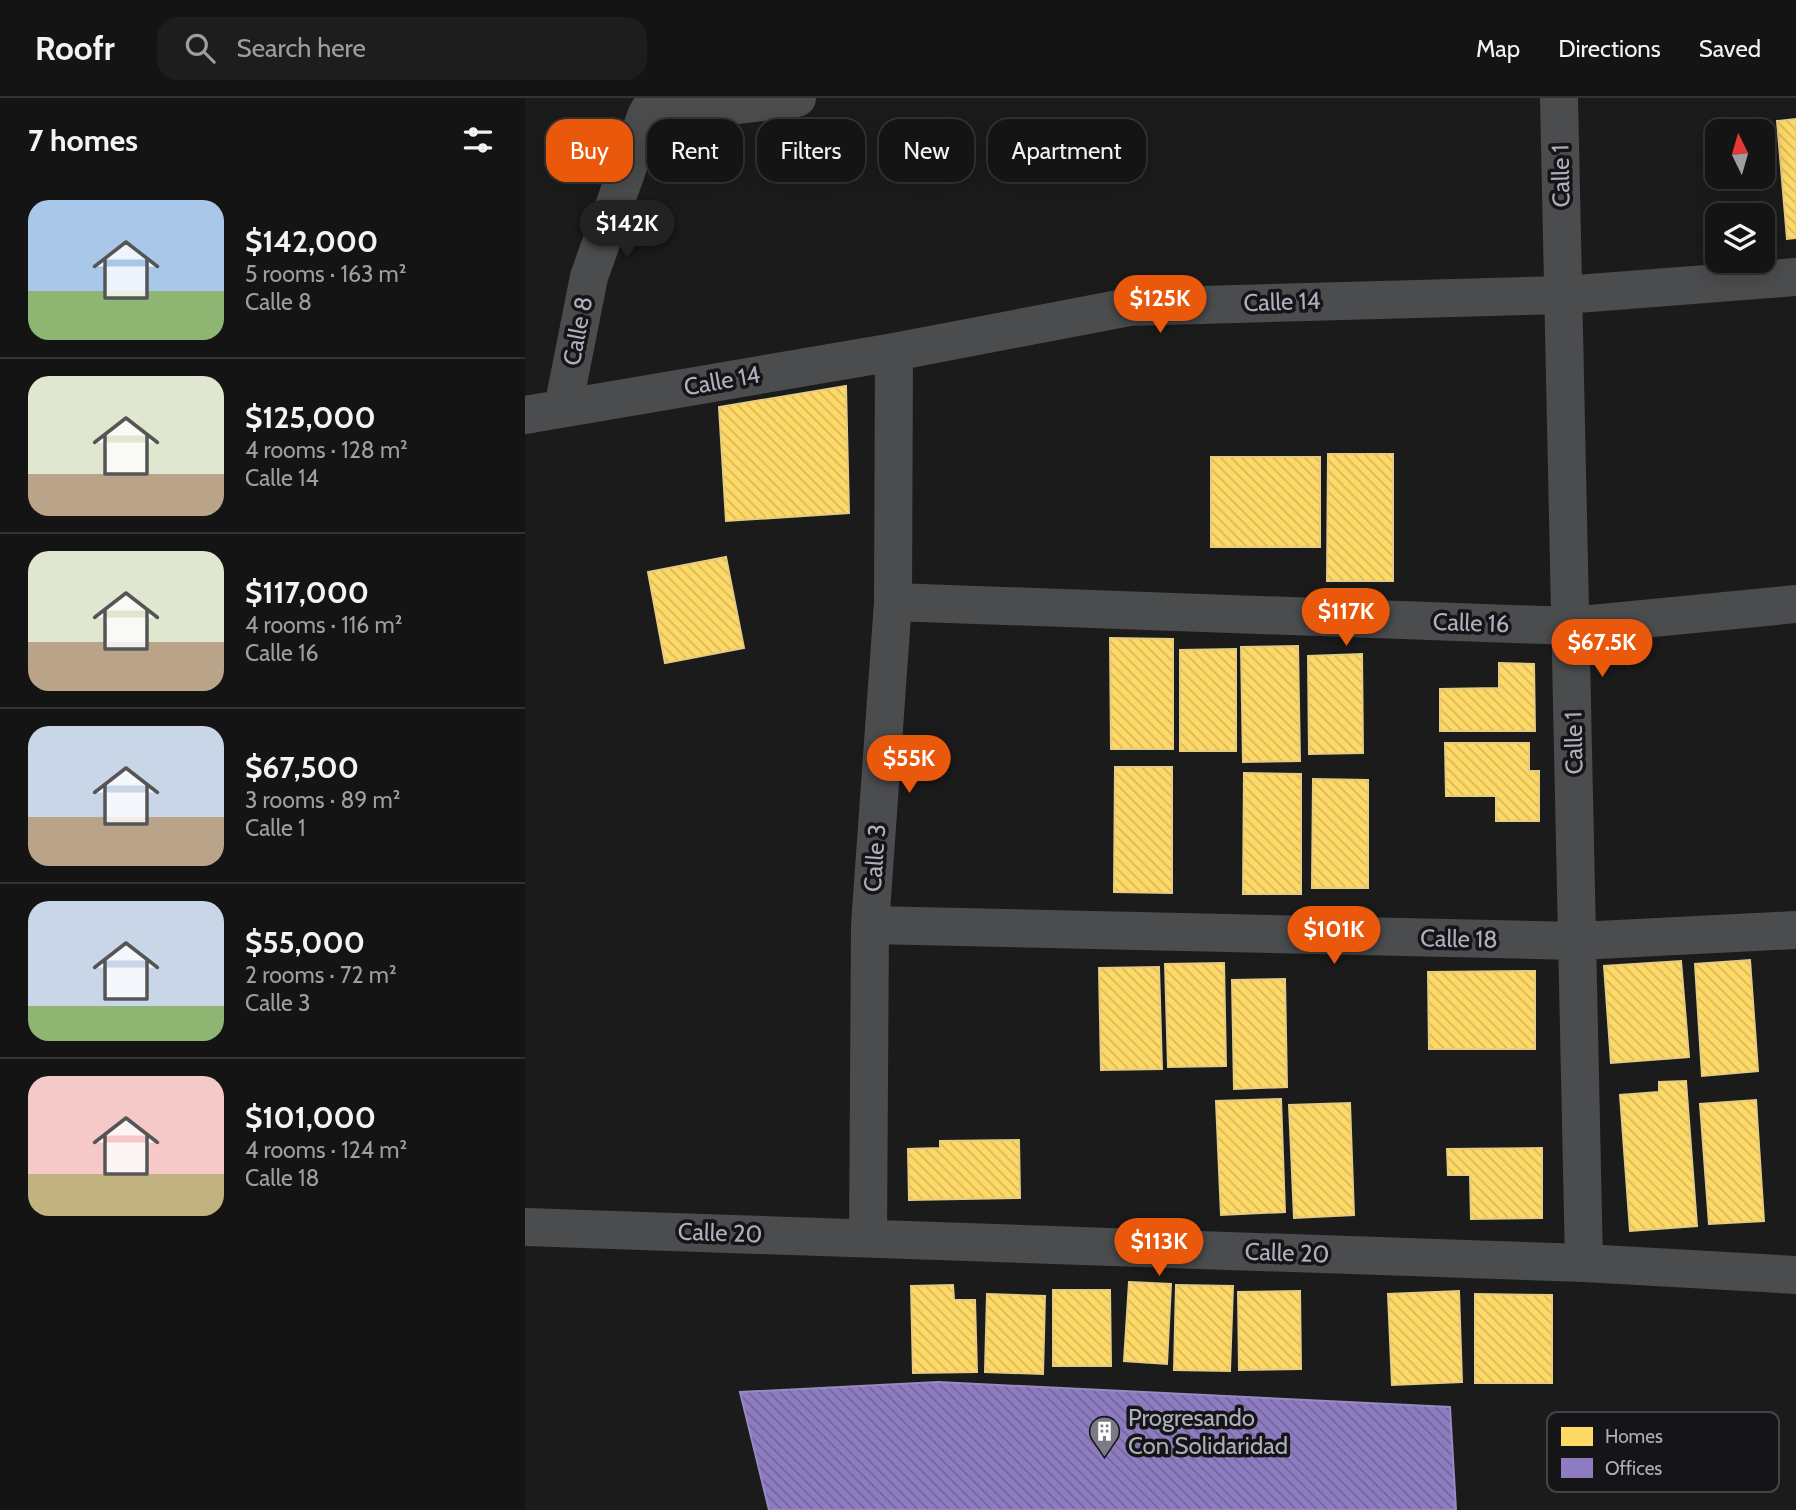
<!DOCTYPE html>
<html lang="en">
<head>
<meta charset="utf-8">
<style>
	body { margin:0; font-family:Cabin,sans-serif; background:#1d1d1d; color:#f1f3f6; height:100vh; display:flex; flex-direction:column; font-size:26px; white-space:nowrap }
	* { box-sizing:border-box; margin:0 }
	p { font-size:23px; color:#9d9ea0 }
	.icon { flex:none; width:38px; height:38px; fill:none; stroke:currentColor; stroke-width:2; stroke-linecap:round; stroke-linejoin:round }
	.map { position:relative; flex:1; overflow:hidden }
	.panel { display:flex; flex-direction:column; background:#141414; width:525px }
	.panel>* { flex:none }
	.top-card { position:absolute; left:21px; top:21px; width:665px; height:63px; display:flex; gap:14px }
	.needle { width:46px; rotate:355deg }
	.controls { position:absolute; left:1180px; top:21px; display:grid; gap:14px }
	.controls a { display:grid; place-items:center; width:70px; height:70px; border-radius:14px; background:#141414; box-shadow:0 4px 18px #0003,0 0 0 2px #333334; font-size:35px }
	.price { position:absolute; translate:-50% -60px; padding:0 16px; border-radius:24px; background:#ea580c; color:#fff; font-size:23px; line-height:46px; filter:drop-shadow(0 2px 4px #0008) }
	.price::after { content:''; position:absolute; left:50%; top:42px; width:21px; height:16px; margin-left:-10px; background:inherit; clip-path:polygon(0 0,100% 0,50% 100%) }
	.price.selected { background:#222; color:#fff }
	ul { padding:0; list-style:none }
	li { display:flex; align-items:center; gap:21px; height:175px; padding:0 28px }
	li+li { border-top:2px solid #333334 }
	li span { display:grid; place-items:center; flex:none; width:196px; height:140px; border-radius:21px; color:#555 }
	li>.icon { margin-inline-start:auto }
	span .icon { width:84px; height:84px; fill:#fffc; stroke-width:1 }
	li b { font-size:30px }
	h2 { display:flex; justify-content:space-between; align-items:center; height:84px; padding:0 28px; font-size:30px }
	.chip { padding:0 24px; border-radius:21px; background:#141414; box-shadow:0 4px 18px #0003,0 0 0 2px #333334; font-size:24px; line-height:63px }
	.chip.selected { background:#ea580c; color:#fff }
	header { display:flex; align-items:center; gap:42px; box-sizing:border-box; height:98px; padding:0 35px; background:#141414; border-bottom:2px solid #333334 }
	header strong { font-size:33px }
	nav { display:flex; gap:38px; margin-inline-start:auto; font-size:24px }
	.search { width:490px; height:63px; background:#1d1d1d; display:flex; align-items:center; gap:18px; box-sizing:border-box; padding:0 24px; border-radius:21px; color:#9d9ea0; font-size:26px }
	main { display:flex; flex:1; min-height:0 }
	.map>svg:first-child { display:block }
	.homes { fill:url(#homes-back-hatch); stroke:#e6cc80; stroke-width:2 }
	.offices { fill:url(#offices-back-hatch); stroke:#978bc1; stroke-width:2 }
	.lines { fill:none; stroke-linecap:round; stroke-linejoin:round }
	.minor { stroke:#4b4c4e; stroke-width:38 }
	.labels { text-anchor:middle; stroke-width:7; stroke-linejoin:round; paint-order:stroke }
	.street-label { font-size:24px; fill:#adafbc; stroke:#151517 }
	.poi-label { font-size:24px; fill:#adafbc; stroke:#151517; text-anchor:start }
	.key { fill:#151517; stroke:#434349; stroke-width:2 }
	.key-label { font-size:19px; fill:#adafbc }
</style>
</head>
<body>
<header>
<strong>Roofr</strong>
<div class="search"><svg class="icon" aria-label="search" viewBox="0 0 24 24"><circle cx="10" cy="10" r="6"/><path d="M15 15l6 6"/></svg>Search here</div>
<nav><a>Map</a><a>Directions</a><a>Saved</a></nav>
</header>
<main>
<section class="panel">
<h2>7 homes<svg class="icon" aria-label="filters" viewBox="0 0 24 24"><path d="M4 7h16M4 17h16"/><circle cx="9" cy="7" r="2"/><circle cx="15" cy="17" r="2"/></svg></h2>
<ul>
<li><span style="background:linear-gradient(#a9c7e8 65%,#8fb573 0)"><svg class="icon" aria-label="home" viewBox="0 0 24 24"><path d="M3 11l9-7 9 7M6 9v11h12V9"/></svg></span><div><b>$142,000</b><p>5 rooms · 163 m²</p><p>Calle 8</p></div></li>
<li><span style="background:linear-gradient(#dfe7d0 70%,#b9a48a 0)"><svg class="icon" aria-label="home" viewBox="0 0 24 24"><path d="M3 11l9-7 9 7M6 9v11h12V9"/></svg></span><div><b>$125,000</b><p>4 rooms · 128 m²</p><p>Calle 14</p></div></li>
<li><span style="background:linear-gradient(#dfe7d0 65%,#b9a48a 0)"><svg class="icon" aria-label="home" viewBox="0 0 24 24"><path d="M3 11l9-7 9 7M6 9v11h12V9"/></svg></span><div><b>$117,000</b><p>4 rooms · 116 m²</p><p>Calle 16</p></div></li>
<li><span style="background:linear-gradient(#c9d6e8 65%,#b9a48a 0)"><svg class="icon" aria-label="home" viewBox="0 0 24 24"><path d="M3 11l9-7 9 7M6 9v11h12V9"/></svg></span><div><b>$67,500</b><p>3 rooms · 89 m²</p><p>Calle 1</p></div></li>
<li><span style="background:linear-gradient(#c9d6e8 75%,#8fb573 0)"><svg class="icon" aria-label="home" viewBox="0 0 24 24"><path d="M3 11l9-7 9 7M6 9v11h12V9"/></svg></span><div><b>$55,000</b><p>2 rooms · 72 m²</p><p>Calle 3</p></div></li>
<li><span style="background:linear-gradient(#f6c9c9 70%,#c2b280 0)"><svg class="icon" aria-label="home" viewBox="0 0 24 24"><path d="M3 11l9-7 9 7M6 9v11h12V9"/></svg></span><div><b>$101,000</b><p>4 rooms · 124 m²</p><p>Calle 18</p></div></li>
</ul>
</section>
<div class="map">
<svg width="1271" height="1412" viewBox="0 0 1271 1412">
	<defs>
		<pattern id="homes-back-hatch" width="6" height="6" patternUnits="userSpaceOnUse" patternTransform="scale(1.75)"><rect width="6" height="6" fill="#ffd966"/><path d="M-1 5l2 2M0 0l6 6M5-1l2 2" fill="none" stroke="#d6b85d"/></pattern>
		<pattern id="offices-back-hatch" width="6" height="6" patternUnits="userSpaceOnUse" patternTransform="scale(1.75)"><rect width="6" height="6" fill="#8e7cc3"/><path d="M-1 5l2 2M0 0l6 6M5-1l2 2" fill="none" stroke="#736699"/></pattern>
	</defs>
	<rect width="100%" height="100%" fill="#1b1b1b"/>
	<path class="homes" d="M1271 21V140L1262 141 1252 23Z
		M321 288 324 415 201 423 194 309Z
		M803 356H868V483H802Z
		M686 359H795V449H686Z
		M201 459 219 550 140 565 123 474Z
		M585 540 648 541V651H586Z
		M773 548 775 663 718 664 716 549Z
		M711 551V653H655V552Z
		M837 556 838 655 784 656 783 558Z
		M974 565 1009 566 1010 633H915V591L974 590Z
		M920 645H1004V673H1014V723H971V698H921Z
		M590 669H647V795L589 794Z
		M719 675 776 676V796H718Z
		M788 681 843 682V790H787Z
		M1225 862 1233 973 1177 978 1170 866Z
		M1156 863 1164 959 1086 965 1079 868Z
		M699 865 701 968 643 969 640 866Z
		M634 869 637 971 576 972 574 870Z
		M1010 873V951H904L903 874Z
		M760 881 762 989 709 991 707 882Z
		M1161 983 1172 1128 1105 1133 1095 997 1134 994V984Z
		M756 1001 760 1114 696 1117 691 1003Z
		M1231 1002 1239 1123 1184 1126 1175 1006Z
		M825 1005 829 1117 769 1120 764 1007Z
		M494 1042 495 1100 384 1102 383 1051 415 1050V1043Z
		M1017 1050V1120L946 1121 945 1077H923L922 1051Z
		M604 1184 646 1186 642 1266 599 1263Z
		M428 1187 429 1202H450L452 1274 388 1275 386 1188Z
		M651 1187 708 1188 705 1273 649 1272Z
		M528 1192H585L586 1268H528Z
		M775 1193 776 1271 714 1272 713 1194Z
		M934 1193 937 1284 867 1287 863 1196Z
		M462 1196 520 1198 518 1276 460 1274Z
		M950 1196 1027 1197V1285H950Z"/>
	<path class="offices" d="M413 1284 925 1309 931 1412H244L215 1294Z"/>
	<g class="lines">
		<path class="minor" d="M1034 0 1059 1165
			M121 18 272 0
			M38 310 64 179 121 18 131 0
			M0 317 369 254 604 209 1039 197 1271 179
			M368 504 1046 528 1271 506
			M345 827 1053 843 1271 832
			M0 1129 1059 1165 1271 1177
			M343 1140 345 827 368 504 369 254"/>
	</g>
	<defs>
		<symbol id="building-pin" viewBox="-11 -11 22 30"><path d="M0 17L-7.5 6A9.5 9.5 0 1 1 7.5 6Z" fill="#7a7b84" stroke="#151517"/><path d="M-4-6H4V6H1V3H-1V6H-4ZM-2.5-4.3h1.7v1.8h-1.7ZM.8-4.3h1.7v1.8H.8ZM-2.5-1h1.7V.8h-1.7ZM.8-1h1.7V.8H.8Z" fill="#fff"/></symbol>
	</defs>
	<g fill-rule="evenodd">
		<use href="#building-pin" x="562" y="1316" width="35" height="47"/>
	</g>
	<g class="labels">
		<g class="street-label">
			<text transform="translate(1036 78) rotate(-91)" y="8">Calle 1</text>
			<text transform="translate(757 204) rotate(-2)" y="8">Calle 14</text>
			<text transform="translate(53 233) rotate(-79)" y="8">Calle 8</text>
			<text transform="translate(197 283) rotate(-10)" y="8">Calle 14</text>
			<text transform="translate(946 525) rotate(2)" y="8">Calle 16</text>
			<text transform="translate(1049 645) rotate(-91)" y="8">Calle 1</text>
			<text transform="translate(350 760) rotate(-86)" y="8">Calle 3</text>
			<text transform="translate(934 841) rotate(1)" y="8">Calle 18</text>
			<text transform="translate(195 1135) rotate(2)" y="8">Calle 20</text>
			<text transform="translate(762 1155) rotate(2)" y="8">Calle 20</text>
		</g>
		<g class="poi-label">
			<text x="603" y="1328">Progresando<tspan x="603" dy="28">Con Solidaridad</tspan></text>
		</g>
	</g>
	<rect x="1022" y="1314" width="232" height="80" rx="10" class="key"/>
	<rect x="1036" y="1329" width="32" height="19" fill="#ffd966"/>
	<rect x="1036" y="1360" width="32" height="20" fill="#8e7cc3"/>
	<g class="key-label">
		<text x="1080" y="1345">Homes</text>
		<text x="1080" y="1377">Offices</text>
	</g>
</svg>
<div class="controls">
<a><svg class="needle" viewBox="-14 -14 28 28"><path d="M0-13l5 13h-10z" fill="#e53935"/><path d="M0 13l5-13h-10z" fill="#9d9ea0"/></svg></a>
<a><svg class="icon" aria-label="layers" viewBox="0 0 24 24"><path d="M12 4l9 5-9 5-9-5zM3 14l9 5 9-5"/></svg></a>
</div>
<b class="price selected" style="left:102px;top:162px">$142K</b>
<b class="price" style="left:635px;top:237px">$125K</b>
<b class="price" style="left:821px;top:550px">$117K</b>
<b class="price" style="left:1077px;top:581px">$67.5K</b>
<b class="price" style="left:384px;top:697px">$55K</b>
<b class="price" style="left:809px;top:868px">$101K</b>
<b class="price" style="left:634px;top:1180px">$113K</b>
<div class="top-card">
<a class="chip selected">Buy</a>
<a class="chip">Rent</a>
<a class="chip">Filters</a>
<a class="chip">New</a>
<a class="chip">Apartment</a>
</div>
</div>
</main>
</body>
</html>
